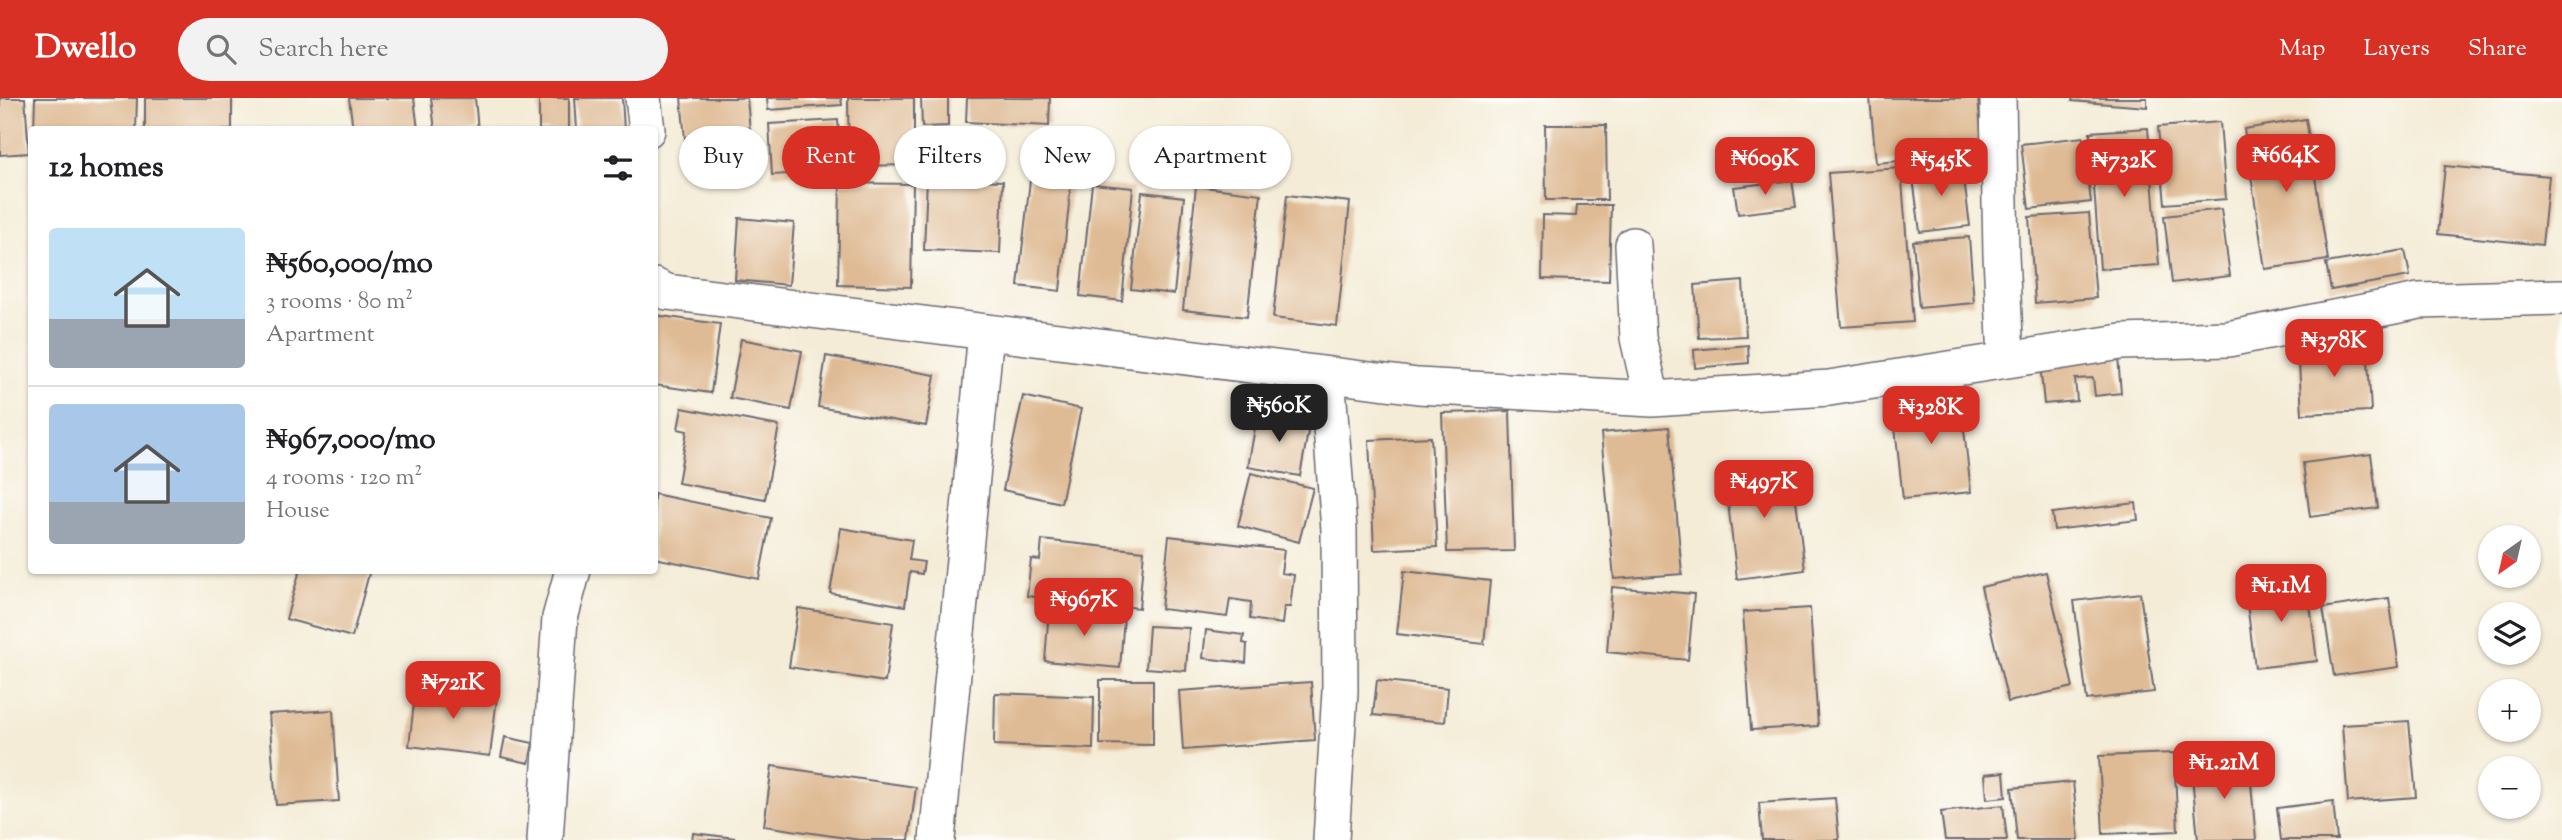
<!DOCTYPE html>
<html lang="en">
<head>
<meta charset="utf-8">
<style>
	body { margin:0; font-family:"Sorts Mill Goudy",serif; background:#f2f2f2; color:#202124; height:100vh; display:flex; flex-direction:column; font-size:26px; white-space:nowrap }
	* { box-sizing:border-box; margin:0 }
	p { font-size:23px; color:#757577 }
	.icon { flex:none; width:38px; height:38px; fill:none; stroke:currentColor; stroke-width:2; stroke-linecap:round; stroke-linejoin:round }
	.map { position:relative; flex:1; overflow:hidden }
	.details { position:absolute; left:28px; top:28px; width:630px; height:448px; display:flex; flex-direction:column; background:#fff; border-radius:7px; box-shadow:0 2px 5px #0004 }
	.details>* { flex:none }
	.guide { position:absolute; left:679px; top:28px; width:665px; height:63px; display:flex; gap:14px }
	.needle { width:46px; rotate:214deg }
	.buttons { position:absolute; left:2478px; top:427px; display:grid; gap:14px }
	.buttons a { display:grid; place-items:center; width:63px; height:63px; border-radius:50%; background:#fff; box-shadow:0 2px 5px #0004; font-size:35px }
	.price { position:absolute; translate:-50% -60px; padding:0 16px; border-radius:14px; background:#d93025; color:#fff; font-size:23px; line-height:46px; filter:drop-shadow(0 2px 4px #0008) }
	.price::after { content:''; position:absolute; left:50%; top:42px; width:21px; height:16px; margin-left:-10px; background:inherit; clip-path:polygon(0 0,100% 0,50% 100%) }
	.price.on { background:#222; color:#fff }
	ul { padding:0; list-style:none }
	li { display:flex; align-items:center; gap:21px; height:175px; padding:0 21px }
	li+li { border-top:2px solid #e0e0e0 }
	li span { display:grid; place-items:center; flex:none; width:196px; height:140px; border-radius:7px; color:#555 }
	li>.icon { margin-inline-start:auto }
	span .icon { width:84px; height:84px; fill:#fffc; stroke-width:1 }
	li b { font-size:30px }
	h2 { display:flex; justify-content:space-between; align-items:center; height:84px; padding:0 21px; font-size:30px }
	.chip { padding:0 24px; border-radius:32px; background:#fff; box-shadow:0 2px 5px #0004; font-size:24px; line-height:63px }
	.chip.on { background:#d93025; color:#fff }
	header { display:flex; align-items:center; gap:42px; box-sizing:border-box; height:98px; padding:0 35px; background:#d93025; color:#fff }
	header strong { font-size:33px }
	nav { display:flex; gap:38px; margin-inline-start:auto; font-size:24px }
	.search { width:490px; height:63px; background:#f2f2f2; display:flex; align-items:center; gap:18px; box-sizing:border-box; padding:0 24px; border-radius:38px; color:#757577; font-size:26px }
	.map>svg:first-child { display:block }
	.building { fill:#dfbb95 }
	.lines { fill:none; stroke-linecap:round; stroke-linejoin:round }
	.minor-casing { stroke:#6c6972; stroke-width:38 }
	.minor { stroke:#fff; stroke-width:35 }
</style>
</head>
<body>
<header>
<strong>Dwello</strong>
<div class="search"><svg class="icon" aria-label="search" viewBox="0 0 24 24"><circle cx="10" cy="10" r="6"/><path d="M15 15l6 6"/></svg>Search here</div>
<nav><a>Map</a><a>Layers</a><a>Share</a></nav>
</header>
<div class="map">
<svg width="2562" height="742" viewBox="0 0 2562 742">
	<rect width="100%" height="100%" fill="#fdfcf7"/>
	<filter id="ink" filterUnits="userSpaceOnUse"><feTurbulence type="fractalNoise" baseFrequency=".0143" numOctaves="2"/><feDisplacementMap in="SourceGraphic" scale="14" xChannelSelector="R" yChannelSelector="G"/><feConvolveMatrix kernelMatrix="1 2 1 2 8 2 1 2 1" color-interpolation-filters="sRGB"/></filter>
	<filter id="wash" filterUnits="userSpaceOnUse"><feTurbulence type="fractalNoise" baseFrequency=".00686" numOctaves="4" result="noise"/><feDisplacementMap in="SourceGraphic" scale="28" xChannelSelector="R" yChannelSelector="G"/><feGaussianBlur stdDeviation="1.57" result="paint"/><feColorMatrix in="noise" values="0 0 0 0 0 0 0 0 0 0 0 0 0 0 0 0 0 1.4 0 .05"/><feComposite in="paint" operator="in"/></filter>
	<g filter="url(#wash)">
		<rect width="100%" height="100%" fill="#f4ecd7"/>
		<g id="blocks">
			<path class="building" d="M0 0H25L29 55 0 57Z
				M35 0H137L136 32H34Z
				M145 0H232V32H145Z
				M349 0H414L418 32H353Z
				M431 0H475L478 32H435Z
				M539 0H569V32H539Z
				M575 0H622L624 32H577Z
				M681 0H747L753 67 688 72Z
				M767 0H841L842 7 768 12Z
				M848 0H914V67L849 68Z
				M921 0H948V28L922 29Z
				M967 0H1050L1049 28 966 24Z
				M1870 0H1978L1983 56 1876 65Z
				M2073 0H2147V9L2072 3Z
				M2306 21 2328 162 2265 171 2244 31Z
				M838 22 841 73 772 77 769 26Z
				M2220 24 2226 101 2165 106 2158 29Z
				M1545 27H1606L1607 102H1546Z
				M2148 30 2159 167 2100 171 2090 34Z
				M2083 39 2091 104 2029 111 2021 46Z
				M1962 66 1970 128 1920 134 1912 72Z
				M2445 68 2549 78 2542 147 2438 136Z
				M1901 70 1913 224 1841 229 1828 75Z
				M927 80 1003 83 1000 155 924 152Z
				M1030 82 1071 86 1060 193 1018 188Z
				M1792 82 1796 109 1738 116 1734 89Z
				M840 85 913 86 911 189 838 187Z
				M1092 86 1133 90 1122 203 1080 198Z
				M1196 88 1261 96 1247 219 1183 212Z
				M1142 94 1184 99 1174 196 1131 191Z
				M1287 97 1350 104 1337 228 1273 220Z
				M1577 107H1611L1609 183 1542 181 1543 117 1576 118Z
				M2221 111 2230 178 2172 185 2164 118Z
				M2089 115 2096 200 2035 205 2029 119Z
				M739 120 794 125 789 187 735 182Z
				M1969 139 1974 205 1919 210 1913 143Z
				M2405 152 2410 178 2331 192 2326 165Z
				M1743 183 1746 238 1699 240 1695 187Z
				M654 217 720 226 711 295 654 287Z
				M741 241 802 253 791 312 730 300Z
				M2367 245 2371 313 2302 316 2298 248Z
				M1748 247 1749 265 1695 270 1694 252Z
				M826 258 935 277 926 328 818 309Z
				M2118 259 2121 295 2095 298 2093 280 2075 281 2077 303 2044 306 2040 266Z
				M1960 295 1971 394 1903 401 1892 302Z
				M1023 298 1081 311 1061 405 1003 392Z
				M682 310 779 328 765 401 678 385 687 333 678 331Z
				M1258 313 1310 323 1300 378 1248 369Z
				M1510 313 1514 453 1447 454 1442 315Z
				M1669 329 1682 476 1614 481 1601 335Z
				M1431 339 1437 449 1374 452 1369 342Z
				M2371 356 2378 410 2310 419 2303 365Z
				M1791 363 1805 472 1737 481 1724 371Z
				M1251 375 1313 390 1299 444 1238 428Z
				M654 396 771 420 759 481 654 460Z
				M2136 405 2138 422 2054 432 2052 415Z
				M841 430 912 442 909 462 924 464 922 476 910 474 905 508 830 495Z
				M1169 438 1284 452 1281 475 1294 477 1290 509H1284L1282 526 1250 521 1251 504 1230 501 1227 519 1161 511Z
				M1042 442 1144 453 1139 510 1027 498 1031 461 1040 462Z
				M300 472H370L352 539 286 521Z
				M1404 473 1490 483 1484 546 1397 536Z
				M2046 474 2073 589 2008 604 1981 489Z
				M2307 482 2317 563 2255 570 2245 489Z
				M1612 489 1694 496 1688 562 1607 554Z
				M2140 495 2154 594 2087 602 2074 503Z
				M2389 500 2399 569 2334 578 2323 510Z
				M798 510 893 525 885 584 789 569Z
				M1810 510 1818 628 1751 632 1743 514Z
				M1049 511 1124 518 1120 570 1045 563Z
				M1149 528 1189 530 1186 573 1146 570Z
				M1206 532 1244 537 1243 545 1247 546 1246 565 1203 560Z
				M1100 582H1153V647L1100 646Z
				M1377 582 1448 590 1445 624 1373 617Z
				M1311 584 1315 642 1183 652 1179 593Z
				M416 588 497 599 490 658 409 648Z
				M995 595 1094 599 1093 651 994 647Z
				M333 612 339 703 276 707 269 616Z
				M2409 623 2416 699 2348 704 2342 627Z
				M505 639 533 645 529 665 501 659Z
				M2174 655 2178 733 2103 736 2099 658Z
				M2249 662 2256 742H2198L2191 667Z
				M772 668 916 689 909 742H860L764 728Z
				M2004 674 2006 699 1987 701 1985 676Z
				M2073 684 2079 742H2017L2012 690Z
				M1835 700 1839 742H1762L1759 705Z
				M2333 703 2337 742H2281L2277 710Z
				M2003 707 2007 742H1945L1941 714Z
				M693 735 735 740V742H692Z"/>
		</g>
	</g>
	<g filter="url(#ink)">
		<use href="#blocks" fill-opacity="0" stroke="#6c6972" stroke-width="2"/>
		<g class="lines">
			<defs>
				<path id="minor" d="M643 0 647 32
					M1998 0 2001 157 2006 261
					M1633 147 1638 240 1652 301
					M654 188 667 194 1418 288 1652 301 1829 290 2121 244 2228 241 2419 203 2562 199
					M1327 277 1339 432 1340 593 1331 742
					M545 742 560 520 573 472
					M937 742 986 234"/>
			</defs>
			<use href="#minor" class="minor-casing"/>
			<use href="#minor" class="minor"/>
		</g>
	</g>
</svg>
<div class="buttons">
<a><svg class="needle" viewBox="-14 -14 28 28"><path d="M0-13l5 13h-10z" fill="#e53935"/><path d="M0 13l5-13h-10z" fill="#757577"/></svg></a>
<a><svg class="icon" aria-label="layers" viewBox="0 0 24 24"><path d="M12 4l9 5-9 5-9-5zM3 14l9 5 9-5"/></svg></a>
<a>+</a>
<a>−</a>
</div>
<b class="price" style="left:2286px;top:96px">₦664K</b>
<b class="price" style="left:1765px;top:99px">₦609K</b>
<b class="price" style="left:1941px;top:100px">₦545K</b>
<b class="price" style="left:2124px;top:101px">₦732K</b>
<b class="price" style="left:2334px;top:281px">₦378K</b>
<b class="price on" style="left:1279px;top:346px">₦560K</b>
<b class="price" style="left:1931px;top:348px">₦328K</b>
<b class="price" style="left:1764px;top:422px">₦497K</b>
<b class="price" style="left:2281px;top:526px">₦1.1M</b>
<b class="price" style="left:1084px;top:540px">₦967K</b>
<b class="price" style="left:453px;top:623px">₦721K</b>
<b class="price" style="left:2224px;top:703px">₦1.21M</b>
<div class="guide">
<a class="chip">Buy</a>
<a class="chip on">Rent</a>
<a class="chip">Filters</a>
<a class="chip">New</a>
<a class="chip">Apartment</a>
</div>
<section class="details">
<h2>12 homes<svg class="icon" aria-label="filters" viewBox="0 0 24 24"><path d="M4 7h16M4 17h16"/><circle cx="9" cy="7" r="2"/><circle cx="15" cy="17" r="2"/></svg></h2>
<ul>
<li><span style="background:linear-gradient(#bfe0f5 65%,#9aa5b1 0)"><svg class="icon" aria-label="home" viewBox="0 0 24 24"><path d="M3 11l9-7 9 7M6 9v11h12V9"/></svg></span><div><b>₦560,000/mo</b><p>3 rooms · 80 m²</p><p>Apartment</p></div></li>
<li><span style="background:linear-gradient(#a9c7e8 70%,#9aa5b1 0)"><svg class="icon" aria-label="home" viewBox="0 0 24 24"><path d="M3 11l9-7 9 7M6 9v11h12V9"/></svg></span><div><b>₦967,000/mo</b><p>4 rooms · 120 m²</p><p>House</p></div></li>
</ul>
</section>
</div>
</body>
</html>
